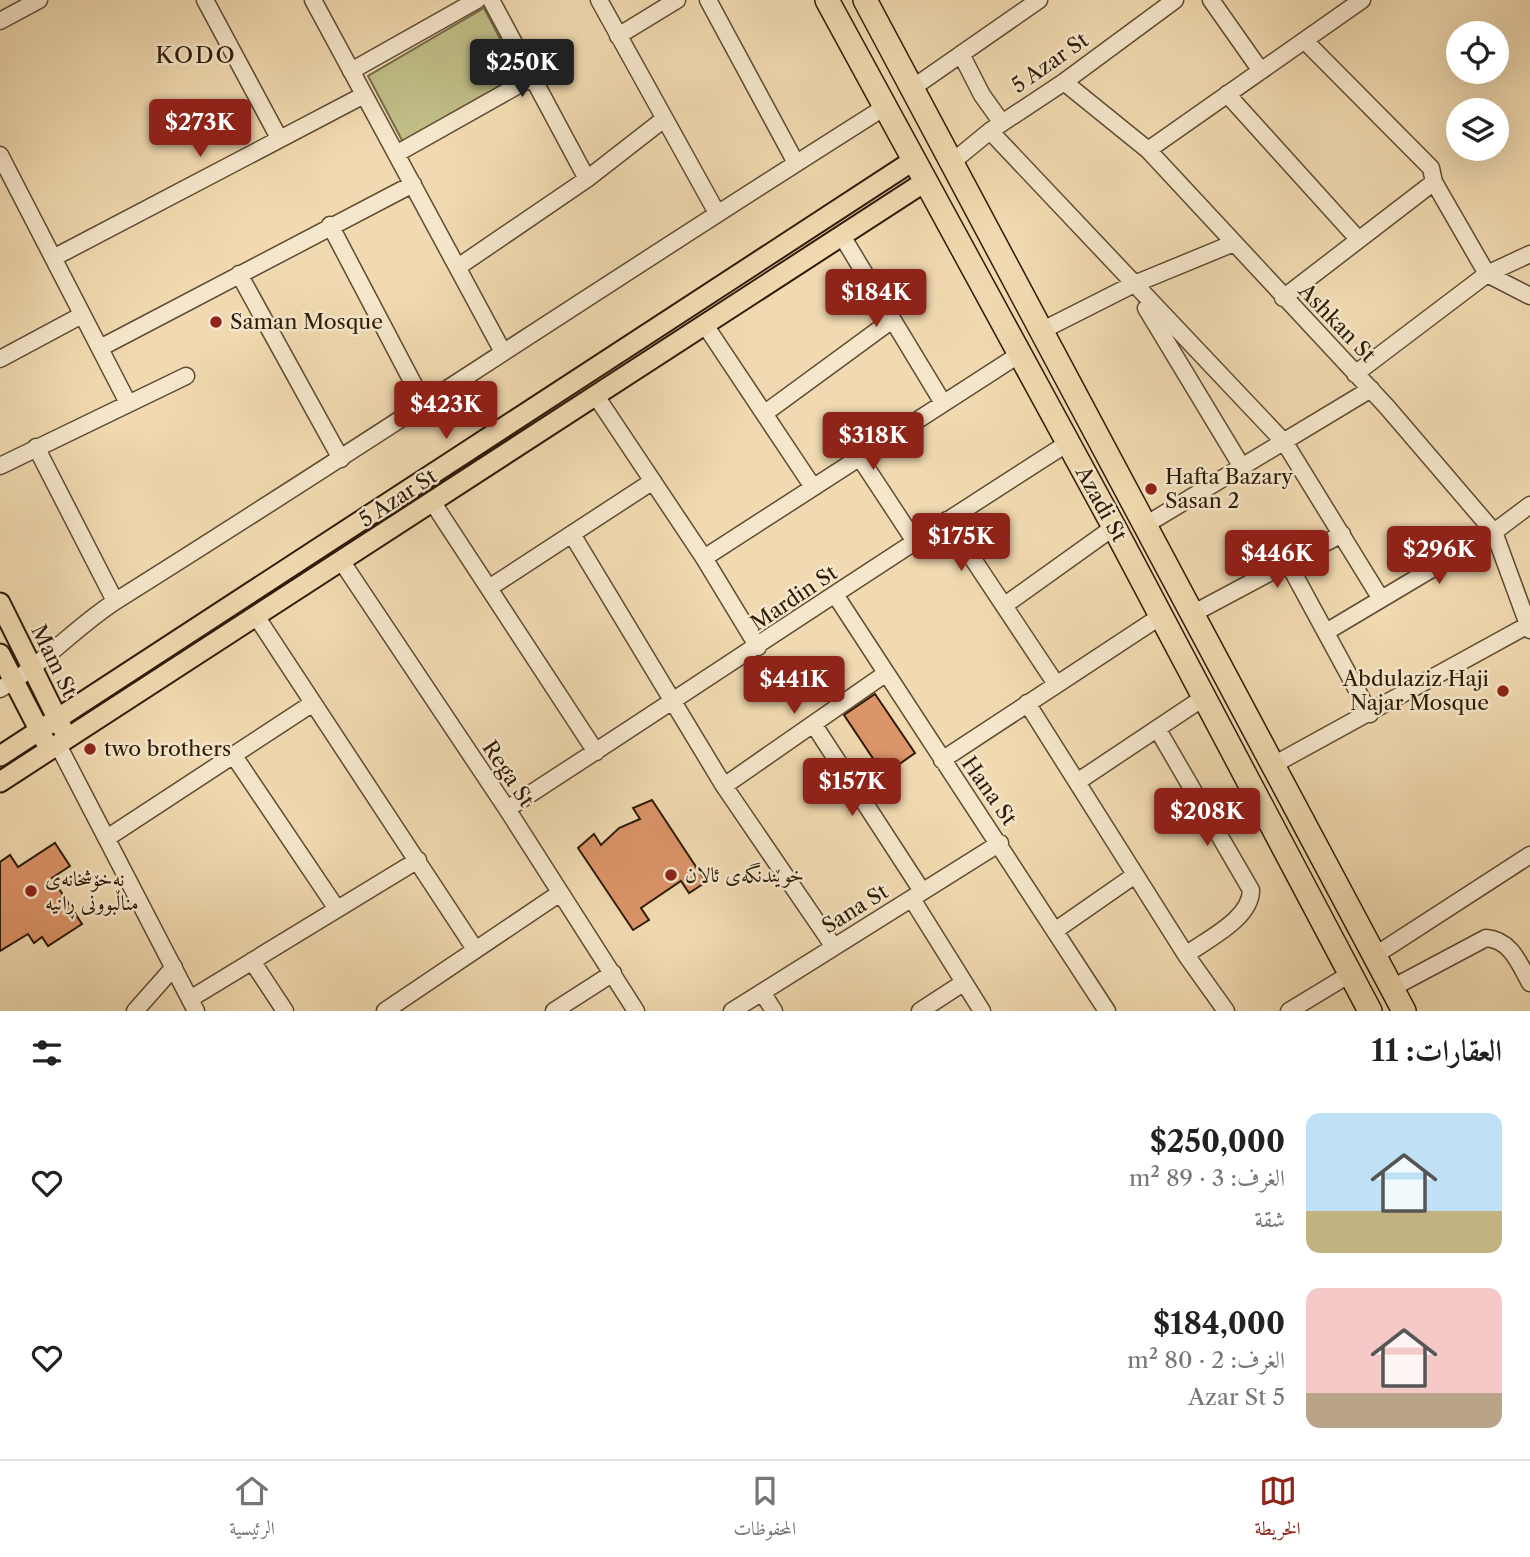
<!DOCTYPE html>
<html lang="ar">
<head>
<meta charset="utf-8">
<style>
	body { margin:0; font-family:"Libre Caslon Text",Amiri,serif; background:#f2f2f2; color:#222; direction:rtl; height:100vh; display:flex; flex-direction:column; font-size:26px; white-space:nowrap }
	* { box-sizing:border-box; margin:0 }
	p { font-size:23px; color:#767676 }
	.icon { flex:none; width:38px; height:38px; fill:none; stroke:currentColor; stroke-width:2; stroke-linecap:round; stroke-linejoin:round }
	.map { position:relative; height:1011px; overflow:hidden; direction:ltr }
	.side { display:flex; flex-direction:column; background:#fff; flex:1 }
	.side>* { flex:none }
	.fabs { position:absolute; left:1446px; top:21px; display:grid; gap:14px }
	.fabs a { display:grid; place-items:center; width:63px; height:63px; border-radius:50%; background:#fff; box-shadow:0 7px 28px #0002; font-size:35px }
	.price { position:absolute; translate:-50% -60px; padding:0 16px; border-radius:7px; background:#8f2418; color:#fff; font-size:23px; line-height:46px; filter:drop-shadow(0 2px 4px #0008) }
	.price::after { content:''; position:absolute; left:50%; top:42px; width:21px; height:16px; margin-left:-10px; background:inherit; clip-path:polygon(0 0,100% 0,50% 100%) }
	.price.current { background:#222; color:#fff }
	ul { padding:0; list-style:none }
	li { display:flex; align-items:center; gap:21px; height:175px; padding:0 28px }
	li span { display:grid; place-items:center; flex:none; width:196px; height:140px; border-radius:14px; color:#555 }
	li>.icon { margin-inline-start:auto }
	span .icon { width:84px; height:84px; fill:#fffc; stroke-width:1 }
	li b { font-size:30px }
	h2 { display:flex; justify-content:space-between; align-items:center; height:84px; padding:0 28px; font-size:30px }
	.tab-bar { display:flex; justify-content:space-around; align-items:center; height:98px; border-top:2px solid #e0e0e0; background:#fff; font-size:19px; color:#767676 }
	.tab-bar a { display:grid; justify-items:center; gap:4px }
	.tab-bar .current { color:#8f2418 }
	.map>svg:first-child { display:block }
	.green { fill:#c0be87; stroke:#766c48; stroke-width:2 }
	.building { fill:#dc9469; stroke:#2d1b08; stroke-width:2 }
	.lines { fill:none; stroke-linecap:round; stroke-linejoin:round }
	.minor-casing { stroke:#5e4b32; stroke-width:19 }
	.major-casing { stroke:#2d1b08; stroke-width:23 }
	.highway-casing { stroke:#2d1b08; stroke-width:26 }
	.minor { stroke:#f6e7cc; stroke-width:16 }
	.major { stroke:#f1dab1; stroke-width:19 }
	.highway { stroke:#f1dab1; stroke-width:23 }
	.poi-dot { fill:#8f2418; stroke:#f6e7cc; stroke-width:2.5 }
	.labels { text-anchor:middle; stroke-width:5; stroke-linejoin:round; paint-order:stroke }
	.street-label { font-size:21px; fill:#2d1b08; stroke:#f6e7cc }
	.poi-label { font-size:21px; fill:#2d1b08; stroke:#f6e7cc; text-anchor:start }
	.neighbourhood-label { font-size:23px; letter-spacing:2px; fill:#2d1b08; stroke:#f6e7cc }
</style>
</head>
<body>
<div class="map">
<svg width="1530" height="1011" viewBox="0 0 1530 1011">
	<rect width="100%" height="100%" fill="#f1dab1"/>
	<filter id="stains"><feTurbulence type="fractalNoise" baseFrequency=".00286" numOctaves="4"/><feColorMatrix values="0 0 0 0 .2 0 0 0 0 .09 0 0 0 0 .02 0 0 0 .5 -.17"/></filter>
	<radialGradient id="worn" r=".72"><stop offset=".6" stop-color="#630" stop-opacity="0"/><stop offset="1" stop-color="#630" stop-opacity=".3"/></radialGradient>
	<path class="green" d="M484 8 519 75 403 142 368 76Z"/>
	<path class="building" d="M875 694 915 753 884 775 844 715Z
		M652 800 706 882 689 893 681 881 641 908 649 920 633 930 578 848 594 834 601 845 619 828 640 819 633 808Z
		M55 843 70 866 52 878 82 924 48 946 42 937 34 943 28 934 0 951V862L10 855 18 867Z"/>
	<g class="lines">
		<defs>
			<path id="minor" d="M205 0 279 138
				M313 0 503 352
				M491 0 587 179
				M599 0 717 213
				M708 0 796 163
				M1211 0 1261 71
				M0 21 39 0
				M618 36 677 0
				M961 54 982 95 1002 123
				M351 71 477 0
				M1064 82 1148 150 1387 407 1494 532 1530 630
				M911 89 1039 0
				M1227 94 1358 239
				M990 131 1285 443 1381 599
				M1148 150 1362 0
				M396 154 531 78
				M0 155 128 403
				M951 163 990 131 1064 82 1175 0
				M1434 182 1487 274 1530 296
				M330 225 424 404
				M842 236 943 403
				M53 258 364 95
				M458 267 587 179 664 119
				M239 274 341 459
				M1283 298 1434 182 1431 168 1305 41
				M1146 308 1242 467
				M705 325 813 487
				M1041 331 1132 285 1234 243
				M100 348 413 184
				M0 359 82 315
				M1355 374 1487 274 1530 254
				M596 396 704 558 758 647
				M765 413 892 320
				M36 447 115 601
				M860 458 914 540
				M0 466 186 376
				M433 503 596 752
				M947 520 1056 684
				M1147 524 1371 389
				M573 536 724 786 834 947
				M704 558 1020 354
				M342 562 507 809 636 1011
				M1288 563 1370 714
				M489 588 653 481
				M836 596 1107 1011
				M1005 605 1114 527
				M1194 613 1342 534
				M256 616 475 949
				M1326 632 1494 532 1530 505
				M0 689C43 665 77 625 119 599 376 438 628 269 885 107
				M1027 703 1186 955 1226 1011
				M814 725 922 891
				M1158 730 1251 890C1251 919 1207 939 1186 955
				M58 745 196 1011
				M234 756 337 909
				M942 760 1161 616
				M1275 764 1528 625
				M1077 782 1203 698
				M724 786 885 674
				M507 809C694 688 879 563 1068 443
				M107 838 313 703
				M912 899 982 1011
				M1056 930 1135 875
				M1374 956 1530 855
				M252 961 285 1011
				M1392 988 1486 938C1511 940 1519 963 1530 983
				M762 992 774 1011
				M190 999 418 860
				M135 1011 174 967
				M385 1011 560 893
				M554 1011 613 973
				M732 1011 1000 843
				M920 1011 963 983
				M1289 1011 1350 974"/>
			<path id="major" d="M0 603 62 728
				M0 654 45 741
				M0 756 914 160
				M0 782 926 181"/>
			<path id="highway" d="M827 0 1114 527 1370 1011
				M865 0 1404 1011"/>
		</defs>
		<use href="#minor" class="minor-casing"/>
		<use href="#major" class="major-casing"/>
		<use href="#highway" class="highway-casing"/>
		<use href="#minor" class="minor"/>
		<use href="#major" class="major"/>
		<use href="#highway" class="highway"/>
	</g>
	<g class="poi-dot">
		<circle cx="216" cy="322" r="7"/>
		<circle cx="1151" cy="489" r="7"/>
		<circle cx="1503" cy="691" r="7"/>
		<circle cx="90" cy="749" r="7"/>
		<circle cx="671" cy="875" r="7"/>
		<circle cx="31" cy="891" r="7"/>
	</g>
	<g class="labels">
		<g class="street-label">
			<text transform="translate(1050 63) rotate(-35)" y="7">5 Azar St</text>
			<text transform="translate(1337 323) rotate(46)" y="7">Ashkan St</text>
			<text transform="translate(398 498) rotate(-33)" y="7">5 Azar St</text>
			<text transform="translate(1101 504) rotate(61)" y="7">Azadi St</text>
			<text transform="translate(794 598) rotate(-34)" y="7">Mardin St</text>
			<text transform="translate(54 661) rotate(64)" y="7">Mam St</text>
			<text transform="translate(508 774) rotate(56)" y="7">Rega St</text>
			<text transform="translate(989 791) rotate(55)" y="7">Hana St</text>
			<text transform="translate(855 909) rotate(-32)" y="7">Sana St</text>
		</g>
		<g class="poi-label">
			<text x="230" y="329">Saman Mosque</text>
			<text x="1165" y="484">Hafta Bazary<tspan x="1165" dy="24">Sasan 2</tspan></text>
			<text x="1489" y="686" text-anchor="end">Abdulaziz Haji<tspan x="1489" dy="24">Najar Mosque</tspan></text>
			<text x="104" y="756">two brothers</text>
			<text x="685" y="882">خوێندنگەی ئالان</text>
			<text x="45" y="886">نەخۆشخانەی<tspan x="45" dy="24">مناڵبوونی ڕانیە</tspan></text>
		</g>
		<g class="neighbourhood-label">
			<text x="196" y="63">KODO</text>
		</g>
	</g>
	<rect width="100%" height="100%" filter="url(#stains)"/>
	<rect width="100%" height="100%" fill="url(#worn)"/>
</svg>
<div class="fabs">
<a><svg class="icon" aria-label="locate" viewBox="0 0 24 24"><circle cx="12" cy="12" r="6"/><path d="M12 2v4M12 18v4M2 12h4M18 12h4"/></svg></a>
<a><svg class="icon" aria-label="layers" viewBox="0 0 24 24"><path d="M12 4l9 5-9 5-9-5zM3 14l9 5 9-5"/></svg></a>
</div>
<b class="price current" style="left:522px;top:99px">$250K</b>
<b class="price" style="left:200px;top:159px">$273K</b>
<b class="price" style="left:876px;top:329px">$184K</b>
<b class="price" style="left:446px;top:441px">$423K</b>
<b class="price" style="left:873px;top:472px">$318K</b>
<b class="price" style="left:961px;top:573px">$175K</b>
<b class="price" style="left:1439px;top:586px">$296K</b>
<b class="price" style="left:1277px;top:590px">$446K</b>
<b class="price" style="left:794px;top:716px">$441K</b>
<b class="price" style="left:852px;top:818px">$157K</b>
<b class="price" style="left:1207px;top:848px">$208K</b>
</div>
<section class="side">
<h2>العقارات: 11<svg class="icon" aria-label="filters" viewBox="0 0 24 24"><path d="M4 7h16M4 17h16"/><circle cx="9" cy="7" r="2"/><circle cx="15" cy="17" r="2"/></svg></h2>
<ul>
<li><span style="background:linear-gradient(#bfe0f5 70%,#c2b280 0)"><svg class="icon" aria-label="home" viewBox="0 0 24 24"><path d="M3 11l9-7 9 7M6 9v11h12V9"/></svg></span><div><b>$250,000</b><p>الغرف: 3 · 89 m²</p><p>شقة</p></div><svg class="icon" aria-label="heart" viewBox="0 0 24 24"><path d="M12 20l-8-8c-3-5 5-10 8-4 3-6 11-1 8 4z"/></svg></li>
<li><span style="background:linear-gradient(#f6c9c9 75%,#b9a48a 0)"><svg class="icon" aria-label="home" viewBox="0 0 24 24"><path d="M3 11l9-7 9 7M6 9v11h12V9"/></svg></span><div><b>$184,000</b><p>الغرف: 2 · 80 m²</p><p>5 Azar St</p></div><svg class="icon" aria-label="heart" viewBox="0 0 24 24"><path d="M12 20l-8-8c-3-5 5-10 8-4 3-6 11-1 8 4z"/></svg></li>
</ul>
</section>
<nav class="tab-bar">
<a class="current"><svg class="icon" aria-label="map" viewBox="0 0 24 24"><path d="M3 6l6-2 6 2 6-2v14l-6 2-6-2-6 2zM9 4v14M15 6v14"/></svg>الخريطة</a>
<a><svg class="icon" aria-label="saved" viewBox="0 0 24 24"><path d="M7 4h10v16l-5-4-5 4z"/></svg>المحفوظات</a>
<a><svg class="icon" aria-label="home" viewBox="0 0 24 24"><path d="M3 11l9-7 9 7M6 9v11h12V9"/></svg>الرئيسية</a>
</nav>
</body>
</html>
